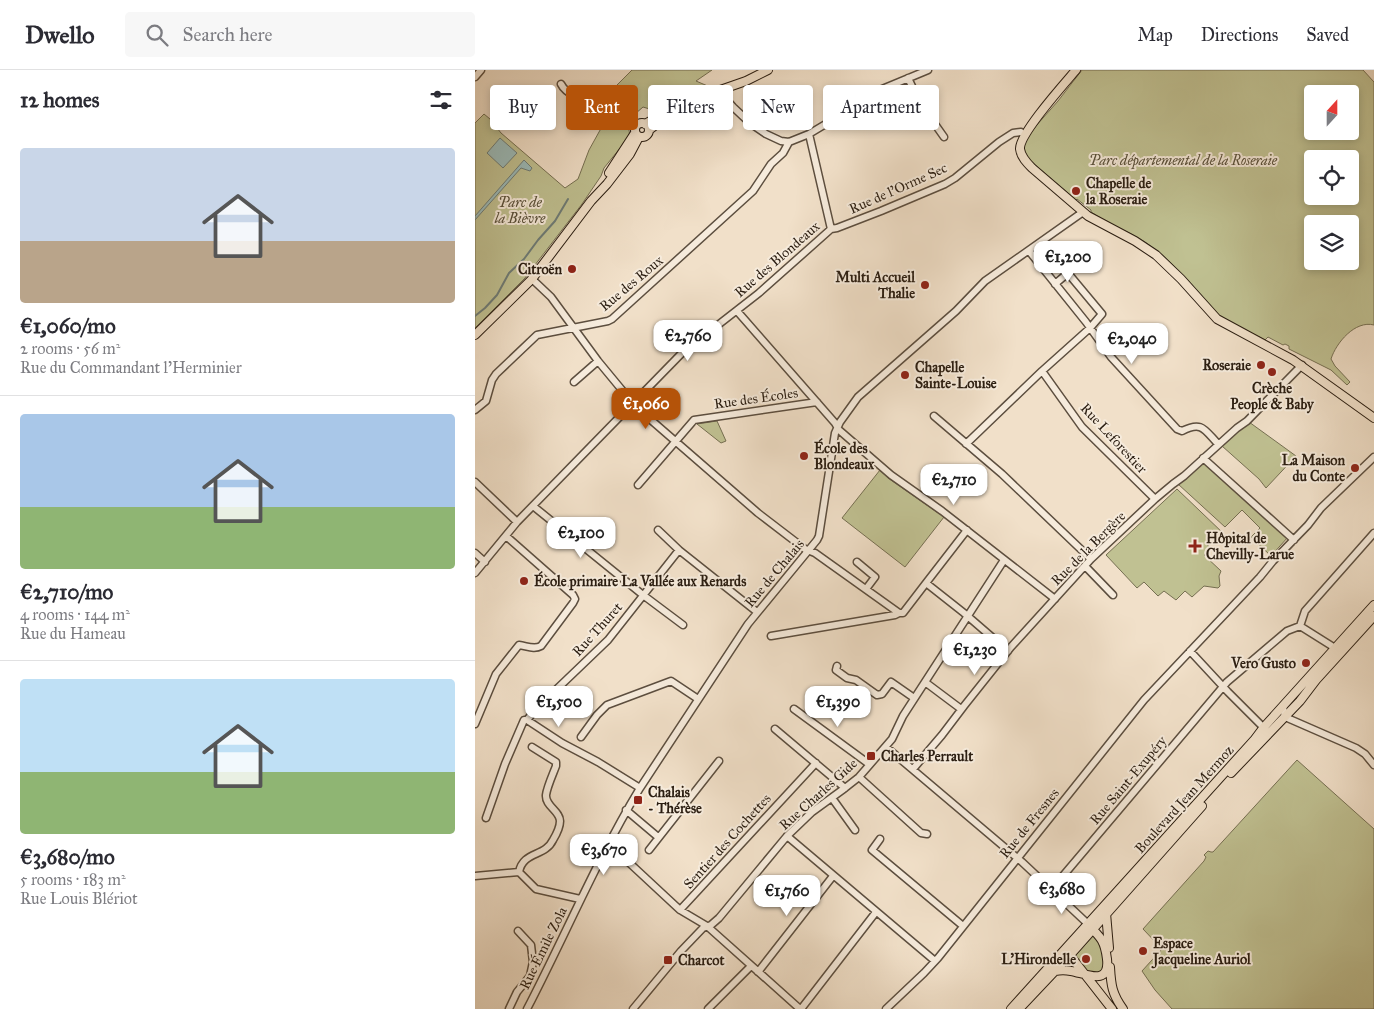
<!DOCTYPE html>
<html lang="en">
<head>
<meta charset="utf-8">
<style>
	body { margin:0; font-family:"IM FELL Great Primer",serif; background:#f7f7f7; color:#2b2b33; height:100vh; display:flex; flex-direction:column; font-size:19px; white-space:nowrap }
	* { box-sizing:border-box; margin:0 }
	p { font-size:16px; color:#7c7c81 }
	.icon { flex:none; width:28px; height:28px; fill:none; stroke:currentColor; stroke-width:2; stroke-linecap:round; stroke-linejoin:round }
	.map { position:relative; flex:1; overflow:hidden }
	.panel { display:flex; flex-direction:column; background:#fff; width:475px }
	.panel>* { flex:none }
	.hud { position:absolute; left:15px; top:15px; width:475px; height:45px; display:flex; gap:10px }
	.needle { width:32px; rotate:21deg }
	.controls { position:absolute; left:829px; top:15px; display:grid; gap:10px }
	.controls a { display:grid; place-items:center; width:55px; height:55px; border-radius:5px; background:#fff; box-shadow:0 2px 8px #0003; font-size:25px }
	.price { position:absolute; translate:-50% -42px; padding:0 11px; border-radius:10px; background:#fff; color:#222; font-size:16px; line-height:32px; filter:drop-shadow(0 1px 2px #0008) }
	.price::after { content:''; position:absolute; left:50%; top:30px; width:15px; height:11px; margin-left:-8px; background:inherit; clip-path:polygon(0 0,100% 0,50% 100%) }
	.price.selected { background:#b45309; color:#fff }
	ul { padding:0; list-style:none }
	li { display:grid; align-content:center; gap:10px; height:265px; padding:0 20px }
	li+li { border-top:1px solid #e1e1e2 }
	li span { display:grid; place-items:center; height:155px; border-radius:5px; color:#555 }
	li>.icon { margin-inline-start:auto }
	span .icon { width:90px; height:90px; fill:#fffc; stroke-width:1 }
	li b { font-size:21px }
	h2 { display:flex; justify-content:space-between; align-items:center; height:60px; padding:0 20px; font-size:21px }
	.tag { padding:0 18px; border-radius:5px; background:#fff; box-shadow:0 2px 8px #0003; font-size:18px; line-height:45px }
	.tag.selected { background:#b45309; color:#fff }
	header { display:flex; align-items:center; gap:30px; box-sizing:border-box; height:70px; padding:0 25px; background:#fff; border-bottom:1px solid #e1e1e2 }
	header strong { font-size:24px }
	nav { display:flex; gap:28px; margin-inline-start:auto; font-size:18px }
	.search { width:350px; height:45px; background:#f7f7f7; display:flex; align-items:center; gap:12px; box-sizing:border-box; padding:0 18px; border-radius:5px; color:#7c7c81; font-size:19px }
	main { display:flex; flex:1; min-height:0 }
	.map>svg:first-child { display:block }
	.green { fill:#c0c192; stroke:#756f52; fill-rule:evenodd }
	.water { fill:#9bbcbb; stroke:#6e7c77 }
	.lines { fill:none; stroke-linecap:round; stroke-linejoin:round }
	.stream { stroke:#6e7c77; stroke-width:2 }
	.minor-casing { stroke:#5c4e3f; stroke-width:9 }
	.major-casing { stroke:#2a1d11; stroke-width:10 }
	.minor { stroke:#f6ebdc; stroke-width:6 }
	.major { stroke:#f1e0c9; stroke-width:8 }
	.poi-dot { fill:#8f2418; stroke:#f6ebdc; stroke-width:2 }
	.labels { text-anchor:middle; stroke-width:4; stroke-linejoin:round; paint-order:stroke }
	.park-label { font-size:14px; font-style:italic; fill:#574e38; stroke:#f6ebdc }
	.poi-label { font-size:14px; font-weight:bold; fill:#2a1d11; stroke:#f6ebdc; text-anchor:start }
	.street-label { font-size:14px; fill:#2a1d11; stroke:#f6ebdc }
</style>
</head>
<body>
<header>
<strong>Dwello</strong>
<div class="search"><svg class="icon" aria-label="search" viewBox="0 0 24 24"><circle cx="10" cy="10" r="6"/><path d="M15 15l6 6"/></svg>Search here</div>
<nav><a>Map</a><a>Directions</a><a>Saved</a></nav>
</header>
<main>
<section class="panel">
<h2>12 homes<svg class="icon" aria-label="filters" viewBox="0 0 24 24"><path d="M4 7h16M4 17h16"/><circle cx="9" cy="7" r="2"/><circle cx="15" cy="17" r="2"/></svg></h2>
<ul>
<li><span style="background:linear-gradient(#c9d6e8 60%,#b9a48a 0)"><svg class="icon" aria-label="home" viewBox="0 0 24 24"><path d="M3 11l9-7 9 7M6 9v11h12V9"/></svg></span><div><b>€1,060/mo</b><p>2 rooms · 56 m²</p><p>Rue du Commandant l'Herminier</p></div></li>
<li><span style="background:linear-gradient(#a9c7e8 60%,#8fb573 0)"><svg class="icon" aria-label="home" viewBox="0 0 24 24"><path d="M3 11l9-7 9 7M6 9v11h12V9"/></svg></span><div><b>€2,710/mo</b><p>4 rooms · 144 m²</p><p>Rue du Hameau</p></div></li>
<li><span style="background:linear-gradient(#bfe0f5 60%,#8fb573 0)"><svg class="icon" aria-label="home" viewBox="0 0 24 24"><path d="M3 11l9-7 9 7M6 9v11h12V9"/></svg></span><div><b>€3,680/mo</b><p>5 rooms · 183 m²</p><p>Rue Louis Blériot</p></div></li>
</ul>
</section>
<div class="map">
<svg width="899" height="939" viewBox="0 0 899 939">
	<rect width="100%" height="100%" fill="#f1e0c9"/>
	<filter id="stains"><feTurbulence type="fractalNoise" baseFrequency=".004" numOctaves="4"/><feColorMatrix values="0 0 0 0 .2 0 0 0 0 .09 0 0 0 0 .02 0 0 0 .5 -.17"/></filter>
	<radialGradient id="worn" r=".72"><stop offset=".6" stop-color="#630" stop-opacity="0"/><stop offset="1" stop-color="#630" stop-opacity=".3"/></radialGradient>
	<path class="green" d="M157 0H237L221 11 235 17 199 32 181 41 168 37 160 44H155L125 32Z
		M607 0H888L899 12V255C880 250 861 273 856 289L860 296 875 312 872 315 856 300 814 279V276L810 274 808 275 793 267 790 270 749 249 742 244C720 219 698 191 670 172 653 161 633 154 616 142V140L602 129 601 130 551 87 548 76 553 65 583 31ZM838 24H875V61H838ZM838 89H875V126H838ZM838 154H875V191H838Z
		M122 38C134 43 158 51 154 67L129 98 126 106 107 134 63 191 50 208 0 258V53L9 44 15 49 26 63 90 118 103 109 114 80 129 53Z
		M242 351 251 371 246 373 222 354Z
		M774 352 821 386 791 418 784 409 747 376Z
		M727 393H729L813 467 796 486 776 467 785 458 767 440 750 457 703 414Z
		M405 400 413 408 469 447 430 497 367 448Z
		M702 419 749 464 742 471 738 467H733L731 474 736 478 729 485 746 501 744 506 745 516 743 518 729 516 717 527 710 521 701 530 689 521 683 526 669 512 662 518 631 485Z
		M822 690 899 759V939H697L680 920 667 901 687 879 668 859 729 791 731 787 729 785 733 781 736 782H738Z
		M619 865 626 871 630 895 626 903C625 903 619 903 617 903 610 902 603 892 601 885Z"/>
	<path class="water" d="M25 68 42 83 28 98 12 83Z
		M49 90 57 98 55 101 46 98 0 150V146Z"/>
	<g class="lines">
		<path class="stream" d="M0 246 10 238 22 225 34 203 49 189 63 170 80 151 93 129"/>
		<defs>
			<path id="minor" d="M0 7 6 0
				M433 8 445 33 469 67
				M86 14C93 29 127 35 142 43 149 46 154 52 161 56
				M244 21 258 37 275 53 291 64 306 71 314 72 334 64 359 49 388 27 453 0
				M334 64 356 159
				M554 181 611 252 636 287 702 359 707 361C727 351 729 359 743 374
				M577 184 627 244 615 258 567 301 607 357 680 429
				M57 209 76 227 123 291 161 337 283 443 330 479 340 483 424 543H428L451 513 489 543 533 581
				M580 214 593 203
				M262 241 360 353 364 360 416 405 467 441 580 529
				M99 312 123 291
				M0 340 11 331 17 310 21 304 62 265 133 251 137 249 278 121 296 94 308 83 314 72
				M459 346 527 404 616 489
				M491 374 567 301
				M728 388 819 470
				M0 412 42 452
				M163 415 219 350 342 332
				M58 436 168 525 208 555
				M183 460 204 480 282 542
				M0 483 10 492
				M382 492 400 507 391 519
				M610 496 638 525
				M0 503 42 452 207 283 284 223 356 159 362 158 406 141 470 114 480 108 524 72 538 63 546 62
				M451 513 492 460
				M825 556 860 578
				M296 566 420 545 424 543
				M715 581 753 622 792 661
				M362 596 361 600 372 608 381 610 402 625 407 624 416 612 439 628
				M450 612 486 639
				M808 637 810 647 881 678 890 684 899 695
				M319 639 394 694
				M52 650 62 638 133 570 204 480
				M0 654 21 604 44 575C52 576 59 580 66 576L98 533 100 529 98 525 31 466
				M300 659 370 718
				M106 667 122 645 132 635 196 611 223 629
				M411 677 547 792 613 854
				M438 699 467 665 489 636 536 577 616 489 680 429 698 414 709 406 762 358 772 351 827 295
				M384 707 446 763 452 764
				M357 728 380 760
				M151 740 183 767
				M11 748 30 694 49 650H52L87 673 123 692 165 718
				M312 766 460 891
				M405 769 397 780 488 856
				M134 774 205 840 232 856 325 939
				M174 780 244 691
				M44 802C48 781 70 787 78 770 81 765 85 756 85 751 85 741 70 736 71 725 72 717 78 704 81 696V692L57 677
				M0 806 44 802 61 819 105 829
				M576 820 752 612 812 561 825 556 830 541 899 463
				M205 840 341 693
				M283 902 358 806
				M34 939 42 922 55 906 58 892 56 875 43 861
				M52 939C90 866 122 789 165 718L273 554 342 470 344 466 360 363 365 352 383 327 481 241 510 211 608 142
				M158 939 206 881 228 858 236 855 244 848 312 766 337 742 370 718 384 707 417 669 428 646 529 490
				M233 939 276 896
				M326 939 401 842
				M411 939 449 903 463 888 669 630 785 507 798 491 833 455 846 438 899 387"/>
			<path id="major" d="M601 0C590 13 544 64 545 79 546 87 552 93 557 98L613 146 660 171 681 185 706 209 742 249 818 290 899 348
				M160 60a7 7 0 1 1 14 0a7 7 0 1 1-14 0Z
				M170 54 205 34 271 11 293 0
				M174 60 190 48
				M134 103 160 63
				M0 265 57 209 116 131 132 114 155 84 164 67
				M756 703 825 631 841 610 899 546
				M631 843 634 878
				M594 881 597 888 637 939
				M635 897C636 915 637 924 648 939
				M580 901C585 900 591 900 596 901 612 904 635 916 632 889 630 872 626 867 614 856
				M536 939 780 669 789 657 899 535
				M544 939 595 885 727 736"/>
		</defs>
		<use href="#minor" class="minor-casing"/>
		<use href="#major" class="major-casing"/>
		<use href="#minor" class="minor"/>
		<use href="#major" class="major"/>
	</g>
	<g class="poi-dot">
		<circle cx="601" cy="121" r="5"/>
		<circle cx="97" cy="199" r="5"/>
		<circle cx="450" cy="215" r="5"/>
		<circle cx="786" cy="295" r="5"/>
		<circle cx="797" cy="302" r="5"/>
		<circle cx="430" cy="305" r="5"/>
		<circle cx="329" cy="386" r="5"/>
		<circle cx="880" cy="398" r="5"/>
		<path d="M717.5 468.5h5v5h5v5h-5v5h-5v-5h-5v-5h5z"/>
		<circle cx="49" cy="511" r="5"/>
		<circle cx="831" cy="593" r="5"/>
		<rect x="391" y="681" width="10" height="10" rx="2.5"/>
		<rect x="158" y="725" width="10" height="10" rx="2.5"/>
		<circle cx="668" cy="881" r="5"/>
		<circle cx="611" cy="889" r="5"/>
		<rect x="188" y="885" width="10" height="10" rx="2.5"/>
	</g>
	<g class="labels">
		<g class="park-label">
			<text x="708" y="95">Parc départemental de la Roseraie</text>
			<text x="45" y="137">Parc de<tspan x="45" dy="16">la Bièvre</tspan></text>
		</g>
		<g class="poi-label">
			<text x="611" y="118">Chapelle de<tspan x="611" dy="16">la Roseraie</tspan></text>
			<text x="87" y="204" text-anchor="end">Citroën</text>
			<text x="440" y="212" text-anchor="end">Multi Accueil<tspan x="440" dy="16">Thalie</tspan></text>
			<text x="776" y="300" text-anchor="end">Roseraie</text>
			<text x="440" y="302">Chapelle<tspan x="440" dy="16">Sainte-Louise</tspan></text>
			<text x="797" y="323" text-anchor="middle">Crèche<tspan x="797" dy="16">People &amp; Baby</tspan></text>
			<text x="339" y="383">École des<tspan x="339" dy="16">Blondeaux</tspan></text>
			<text x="870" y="395" text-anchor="end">La Maison<tspan x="870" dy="16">du Conte</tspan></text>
			<text x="731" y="473">Hôpital de<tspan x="731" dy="16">Chevilly-Larue</tspan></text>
			<text x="59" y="516">École primaire La Vallée aux Renards</text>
			<text x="821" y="598" text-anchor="end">Vero Gusto</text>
			<text x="406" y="691">Charles Perrault</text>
			<text x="173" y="727">Chalais<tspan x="173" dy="16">- Thérèse</tspan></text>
			<text x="678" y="878">Espace<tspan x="678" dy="16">Jacqueline Auriol</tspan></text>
			<text x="601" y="894" text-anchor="end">L'Hirondelle</text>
			<text x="203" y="895">Charcot</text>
		</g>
		<g class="street-label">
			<text transform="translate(423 118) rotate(-24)" y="5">Rue de l'Orme Sec</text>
			<text transform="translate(302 189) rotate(-41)" y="5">Rue des Blondeaux</text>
			<text transform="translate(156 213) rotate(-40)" y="5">Rue des Roux</text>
			<text transform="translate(281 328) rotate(-8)" y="5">Rue des Écoles</text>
			<text transform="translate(639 368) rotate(47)" y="5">Rue Leforestier</text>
			<text transform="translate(613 478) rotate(-45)" y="5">Rue de la Bergère</text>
			<text transform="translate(299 503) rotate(-50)" y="5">Rue de Chalais</text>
			<text transform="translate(122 559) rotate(-48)" y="5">Rue Thuret</text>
			<text transform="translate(653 710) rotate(-50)" y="5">Rue Saint-Exupéry</text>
			<text transform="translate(343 724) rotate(-42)" y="5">Rue Charles Gide</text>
			<text transform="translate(709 729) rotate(-48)" y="5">Boulevard Jean Mermoz</text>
			<text transform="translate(554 753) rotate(-51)" y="5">Rue de Fresnes</text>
			<text transform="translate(252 771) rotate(-48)" y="5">Sentier des Cochettes</text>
			<text transform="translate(68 878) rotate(-64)" y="5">Rue Émile Zola</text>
		</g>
	</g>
	<rect width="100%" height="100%" filter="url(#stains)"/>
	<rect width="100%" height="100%" fill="url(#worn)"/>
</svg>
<div class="controls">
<a><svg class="needle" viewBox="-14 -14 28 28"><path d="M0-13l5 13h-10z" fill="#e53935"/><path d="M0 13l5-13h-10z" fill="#7c7c81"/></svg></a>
<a><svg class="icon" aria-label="locate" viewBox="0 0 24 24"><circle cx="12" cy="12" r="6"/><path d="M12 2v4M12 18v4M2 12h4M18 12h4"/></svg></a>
<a><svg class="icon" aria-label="layers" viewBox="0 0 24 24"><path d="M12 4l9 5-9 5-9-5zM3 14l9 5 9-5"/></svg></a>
</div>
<b class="price" style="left:593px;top:213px">€1,200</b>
<b class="price" style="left:213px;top:292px">€2,760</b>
<b class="price" style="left:657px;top:295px">€2,040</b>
<b class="price selected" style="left:171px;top:360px">€1,060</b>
<b class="price" style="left:479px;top:436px">€2,710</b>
<b class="price" style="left:106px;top:489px">€2,100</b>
<b class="price" style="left:500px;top:606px">€1,230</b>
<b class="price" style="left:84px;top:658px">€1,500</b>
<b class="price" style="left:363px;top:658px">€1,390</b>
<b class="price" style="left:129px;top:806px">€3,670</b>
<b class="price" style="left:587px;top:845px">€3,680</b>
<b class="price" style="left:312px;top:847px">€1,760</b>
<div class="hud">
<a class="tag">Buy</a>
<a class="tag selected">Rent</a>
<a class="tag">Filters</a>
<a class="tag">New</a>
<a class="tag">Apartment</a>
</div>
</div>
</main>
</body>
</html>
